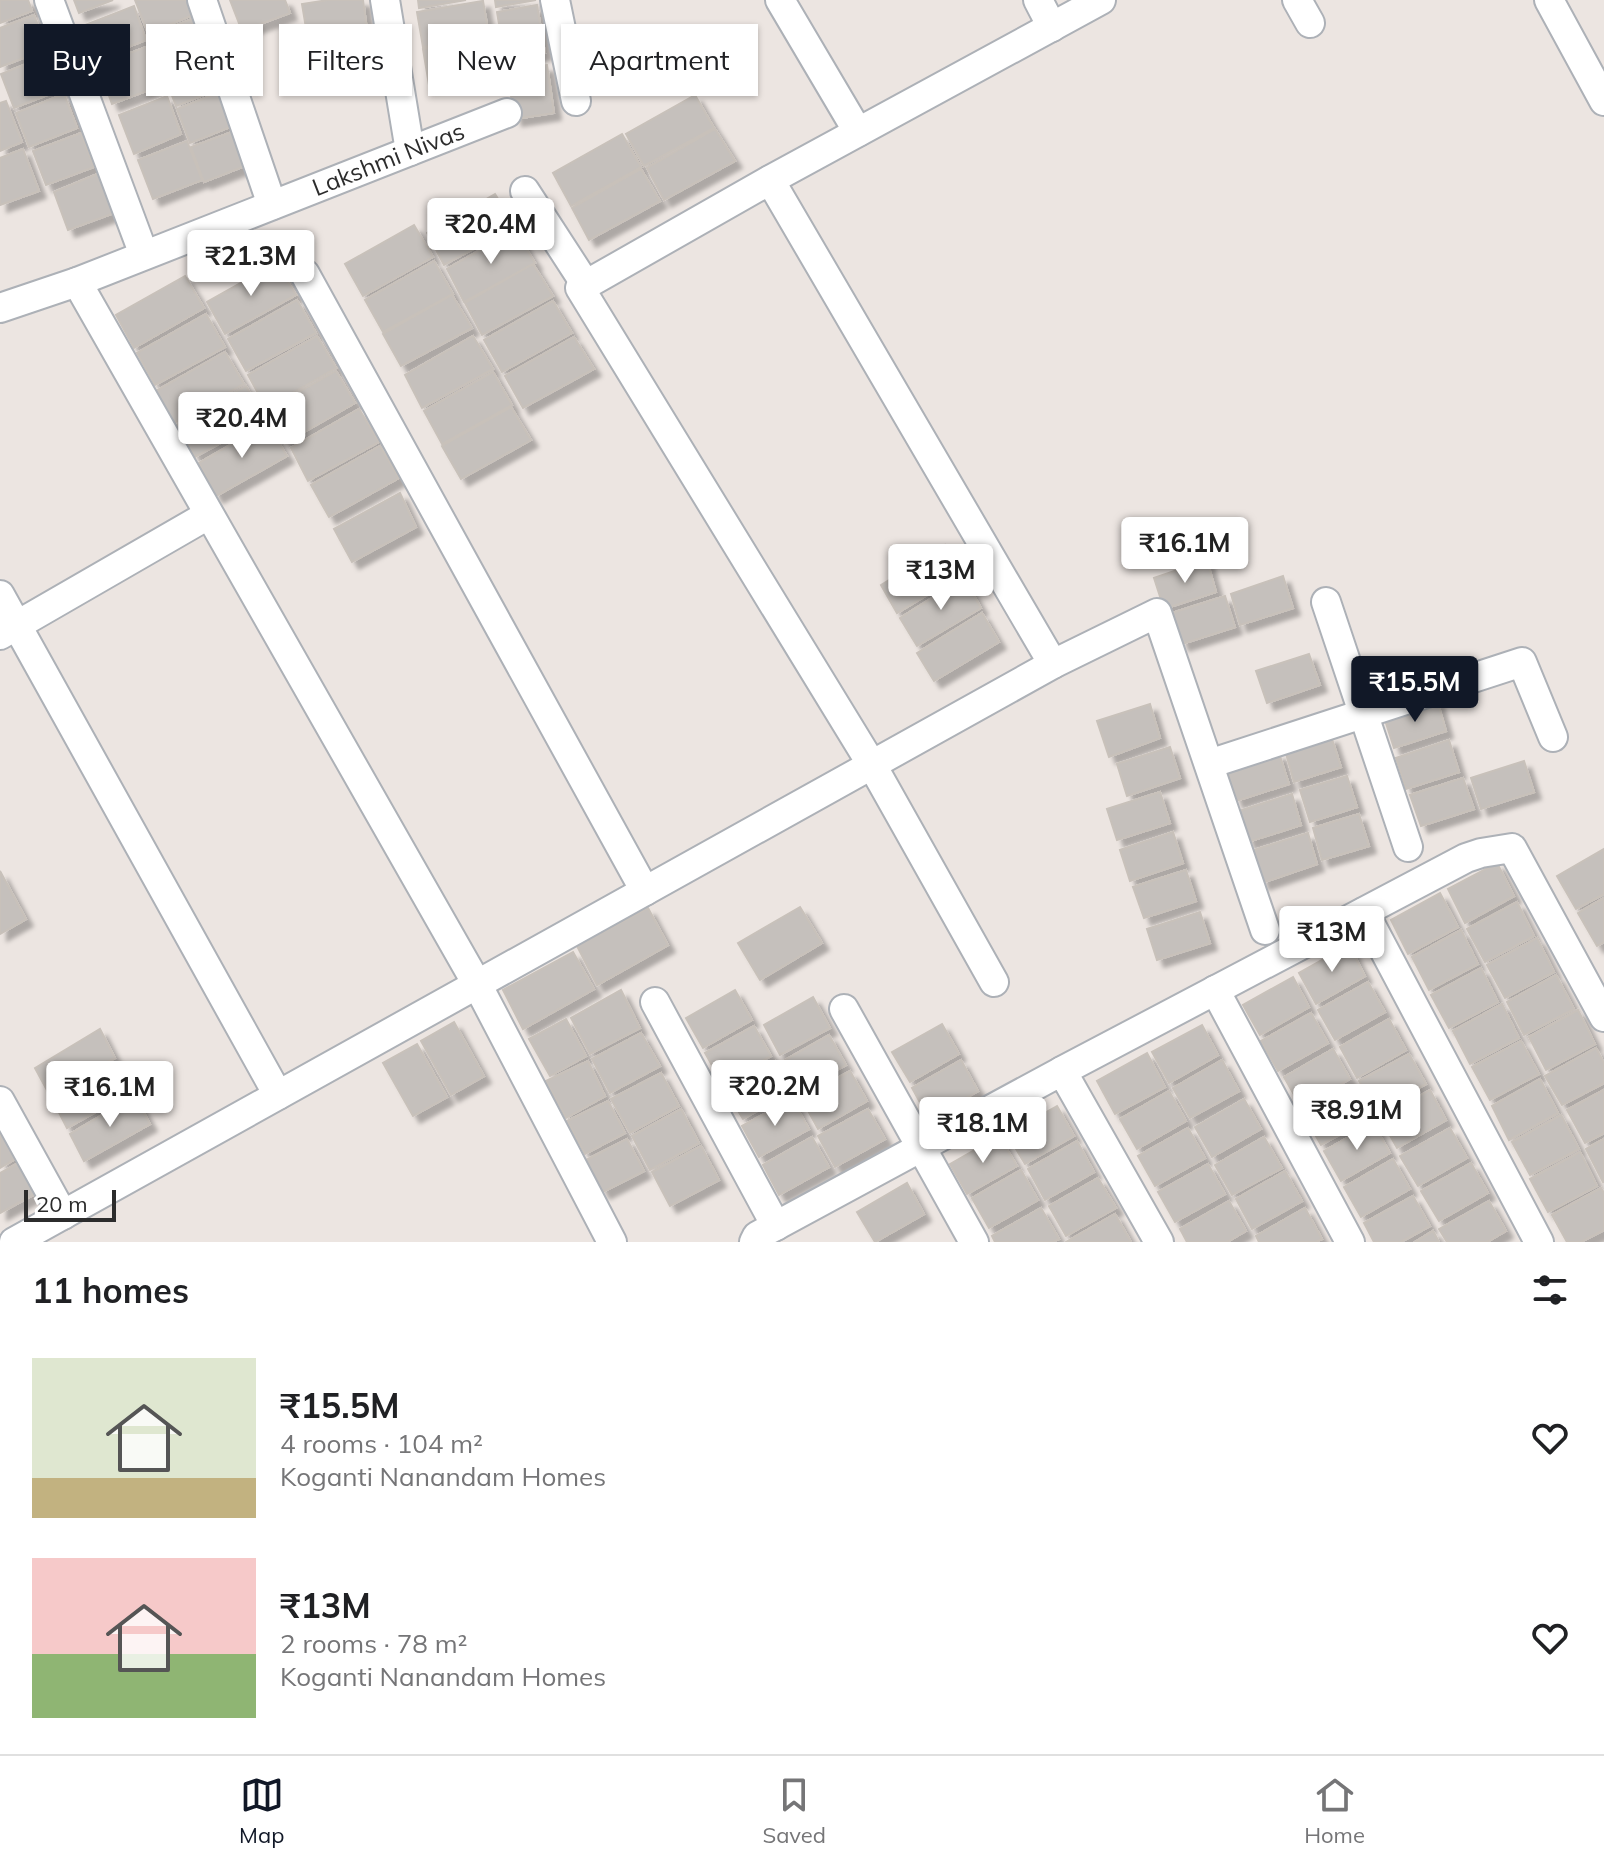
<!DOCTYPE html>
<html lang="en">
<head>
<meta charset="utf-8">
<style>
	body { margin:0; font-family:Mulish,sans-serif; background:#f2f2f2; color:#202124; height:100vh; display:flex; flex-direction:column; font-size:30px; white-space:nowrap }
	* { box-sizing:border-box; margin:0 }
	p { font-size:26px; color:#757577 }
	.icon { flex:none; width:44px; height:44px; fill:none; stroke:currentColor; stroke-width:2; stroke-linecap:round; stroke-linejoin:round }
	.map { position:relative; height:1242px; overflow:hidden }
	.sheet { display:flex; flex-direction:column; background:#fff; flex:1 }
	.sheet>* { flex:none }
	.banner { position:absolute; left:24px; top:24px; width:800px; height:72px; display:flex; gap:16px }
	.scale { position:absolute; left:24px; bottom:20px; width:92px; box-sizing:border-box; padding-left:8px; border:4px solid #2c2c2c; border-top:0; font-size:22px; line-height:28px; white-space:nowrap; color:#2c2c2c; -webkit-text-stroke:6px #fff; paint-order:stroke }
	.price { position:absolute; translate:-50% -68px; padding:0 18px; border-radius:8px; background:#fff; color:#222; font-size:26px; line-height:52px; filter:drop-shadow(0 2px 4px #0008) }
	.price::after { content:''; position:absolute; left:50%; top:48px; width:24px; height:18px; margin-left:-12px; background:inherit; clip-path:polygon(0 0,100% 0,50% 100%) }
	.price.active { background:#111827; color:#fff }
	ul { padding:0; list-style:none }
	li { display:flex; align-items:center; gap:24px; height:200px; padding:0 32px }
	li span { display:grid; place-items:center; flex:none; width:224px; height:160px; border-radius:0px; color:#555 }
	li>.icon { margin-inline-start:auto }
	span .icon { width:96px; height:96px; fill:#fffc; stroke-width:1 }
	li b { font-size:34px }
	h2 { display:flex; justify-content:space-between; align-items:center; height:96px; padding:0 32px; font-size:34px }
	.tag { padding:0 28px; border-radius:0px; background:#fff; box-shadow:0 2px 6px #0004; font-size:28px; line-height:72px }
	.tag.active { background:#111827; color:#fff }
	.dock { display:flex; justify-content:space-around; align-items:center; height:112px; border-top:2px solid #e0e0e0; background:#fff; font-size:22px; color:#757577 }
	.dock a { display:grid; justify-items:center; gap:4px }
	.dock .active { color:#111827 }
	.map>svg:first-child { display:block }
	.building { fill:#c5c0bc; stroke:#c8c1ba; stroke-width:2; filter:url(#shadow) }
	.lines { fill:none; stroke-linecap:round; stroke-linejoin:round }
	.minor-casing { stroke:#adb1b7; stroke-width:32 }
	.minor { stroke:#fff; stroke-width:28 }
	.labels { text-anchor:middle; stroke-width:6; stroke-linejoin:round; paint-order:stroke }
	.street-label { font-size:24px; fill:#2c2c2c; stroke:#fff }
</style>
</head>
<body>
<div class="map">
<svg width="1604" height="1242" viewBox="0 0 1604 1242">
	<defs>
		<filter id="shadow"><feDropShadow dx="7" dy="7" stdDeviation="2" flood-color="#0004"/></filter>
	</defs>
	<rect width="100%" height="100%" fill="#ece5e1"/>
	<path class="building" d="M0 0H28L32 11 0 23Z
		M74 0H113L79 13Z
		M135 0H191L196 14 148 33Z
		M230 0H285L290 13 242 31Z
		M328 0H363L367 30 308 40 302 4Z
		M418 0H466L419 8Z
		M495 0H536L496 7Z
		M483 1 489 36 423 47 417 12Z
		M537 5 545 53 505 60 497 12Z
		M134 6 146 40 98 59 85 25Z
		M34 15 47 49 0 67V28Z
		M197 17 210 51 162 70 149 36Z
		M366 35 372 70 312 80 307 45Z
		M488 38 495 73 429 85 423 49Z
		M146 47 160 86 112 104 98 65Z
		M211 53 224 87 176 106 163 72Z
		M49 55 63 89 14 108 1 74Z
		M547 65 554 113 515 119 507 72Z
		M225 90 238 124 190 143 177 109Z
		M64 94 77 128 29 147 16 113Z
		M695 95 714 128 644 166 626 134Z
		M167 96 181 134 134 154 119 115Z
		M6 101 22 142 0 151V103Z
		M240 129 253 163 204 182 191 147Z
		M715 129 735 161 664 200 647 168Z
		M81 133 94 167 46 185 33 151Z
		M622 134 641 167 571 206 553 173Z
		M187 141 202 180 153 199 138 160Z
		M23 149 39 191 0 205V158Z
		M641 169 660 201 589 240 572 208Z
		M102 172 117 212 68 230 54 192Z
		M495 194 515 226 444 265 427 233Z
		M414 225 433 257 363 296 345 264Z
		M515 230 535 263 464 302 447 269Z
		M434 261 453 294 383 332 365 300Z
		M276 263 296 295 225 334 207 302Z
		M533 264 553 296 482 335 465 303Z
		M185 276 204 308 134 348 116 315Z
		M452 295 472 328 401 366 383 334Z
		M297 300 316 333 246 371 228 339Z
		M553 301 572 333 502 372 484 340Z
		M206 314 225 347 155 385 137 353Z
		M317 336 336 368 266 408 248 375Z
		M473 336 493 369 422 408 405 375Z
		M574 337 594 369 523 408 505 376Z
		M225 352 244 384 174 423 156 391Z
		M336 371 355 403 285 443 267 410Z
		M493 372 512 405 442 444 424 411Z
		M246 386 265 419 195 457 177 425Z
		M511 407 531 440 461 479 442 446Z
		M359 409 379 442 308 481 291 448Z
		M267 424 287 456 216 496 199 463Z
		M380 446 399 478 329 517 311 485Z
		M400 493 416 527 352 562 334 529Z
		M945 545 962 574 897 613 881 585Z
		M1207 560 1216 592 1164 609 1154 578Z
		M1283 576 1293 608 1240 625 1231 594Z
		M964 578 981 608 917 646 900 618Z
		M1225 596 1235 627 1182 644 1172 613Z
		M982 613 999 642 934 681 917 653Z
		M1309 654 1320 685 1267 703 1256 671Z
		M1437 700 1446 731 1394 748 1384 717Z
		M1150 704 1160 738 1109 757 1097 721Z
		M1331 736 1341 767 1294 782 1285 750Z
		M1449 740 1459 772 1406 789 1396 758Z
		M1170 747 1180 778 1127 796 1117 764Z
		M1279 753 1289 784 1236 801 1226 770Z
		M1524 761 1534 792 1481 809 1471 778Z
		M1347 776 1357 807 1310 822 1300 790Z
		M1463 778 1474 809 1421 826 1410 795Z
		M1160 792 1170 823 1117 840 1107 809Z
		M1292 794 1301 825 1248 842 1239 811Z
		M1359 814 1369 846 1322 860 1313 828Z
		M1173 832 1183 863 1130 881 1120 850Z
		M1308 833 1317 864 1262 883 1254 850Z
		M1604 849V894L1576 909 1557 876Z
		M1497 863 1514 896 1465 923 1448 889Z
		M1186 870 1196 901 1144 918 1133 887Z
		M0 871 26 919 0 934Z
		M1440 893 1458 927 1408 954 1391 920Z
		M1604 898V942L1597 946 1578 913Z
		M1517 902 1534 936 1485 962 1467 929Z
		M800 907 822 943 760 980 738 943Z
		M648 908 668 945 597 985 577 946Z
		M1200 912 1210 943 1157 960 1147 929Z
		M1461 930 1478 964 1429 990 1412 957Z
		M1537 938 1554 972 1505 998 1487 965Z
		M1349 945 1365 976 1316 1004 1299 973Z
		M573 952 594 989 523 1029 503 990Z
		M1481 968 1498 1002 1449 1028 1431 995Z
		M1556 975 1574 1009 1524 1035 1507 1002Z
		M1293 977 1309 1007 1260 1035 1243 1005Z
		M1368 982 1385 1012 1335 1040 1318 1010Z
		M621 990 640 1028 590 1054 571 1018Z
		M735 990 752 1020 703 1048 686 1018Z
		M813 997 830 1028 780 1055 764 1025Z
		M1502 1004 1519 1038 1470 1064 1453 1031Z
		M1578 1010 1595 1044 1546 1070 1529 1037Z
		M1311 1013 1328 1043 1278 1071 1261 1041Z
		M566 1019 586 1056 550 1076 529 1039Z
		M1389 1019 1406 1050 1357 1078 1340 1047Z
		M454 1022 484 1076 451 1095 421 1041Z
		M942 1024 959 1054 910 1082 892 1052Z
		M1202 1025 1218 1055 1169 1083 1152 1052Z
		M754 1026 771 1056 722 1083 705 1053Z
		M100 1029 115 1058 49 1094 35 1068Z
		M641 1033 660 1066 610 1093 592 1059Z
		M829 1035 846 1065 796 1093 780 1063Z
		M1521 1041 1539 1074 1490 1100 1472 1067Z
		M417 1044 447 1097 413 1116 383 1063Z
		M1596 1048 1604 1063V1083L1562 1105 1545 1076Z
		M1333 1049 1350 1079 1301 1107 1284 1077Z
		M1147 1053 1165 1087 1115 1114 1097 1081Z
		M1409 1054 1426 1084 1376 1111 1359 1081Z
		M961 1060 978 1091 929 1119 912 1088Z
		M1222 1060 1239 1091 1190 1118 1173 1088Z
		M588 1061 605 1096 566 1118 546 1081Z
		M775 1061 792 1091 743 1119 725 1089Z
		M118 1063 133 1091 67 1128 53 1101Z
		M850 1071 867 1101 818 1129 801 1098Z
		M661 1073 679 1106 630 1133 611 1099Z
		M1540 1079 1558 1113 1509 1140 1492 1106Z
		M1353 1087 1370 1118 1321 1145 1304 1115Z
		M1430 1090 1446 1120 1397 1148 1380 1118Z
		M1604 1090V1133L1585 1143 1567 1110Z
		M1169 1091 1186 1121 1137 1149 1120 1119Z
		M135 1096 150 1124 84 1161 70 1134Z
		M792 1099 809 1129 759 1157 742 1126Z
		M1244 1099 1261 1129 1212 1157 1195 1127Z
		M608 1101 625 1133 585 1154 567 1121Z
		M1057 1106 1074 1136 1025 1164 1007 1134Z
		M681 1109 699 1143 650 1170 632 1136Z
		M868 1109 885 1139 835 1167 818 1136Z
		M1561 1115 1579 1149 1530 1175 1512 1142Z
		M1373 1123 1390 1153 1341 1181 1324 1151Z
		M0 1128 17 1158 0 1168Z
		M1188 1128 1205 1158 1155 1186 1138 1156Z
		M1450 1128 1467 1158 1418 1186 1400 1156Z
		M999 1136 1017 1166 967 1194 950 1164Z
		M812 1137 829 1167 779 1195 763 1165Z
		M1264 1137 1282 1168 1232 1195 1215 1165Z
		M627 1139 644 1171 603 1192 586 1160Z
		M1604 1139V1182H1603L1586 1149Z
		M1077 1141 1094 1172 1045 1200 1028 1169Z
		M701 1146 719 1180 670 1206 652 1172Z
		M1580 1152 1597 1186 1548 1212 1530 1179Z
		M1393 1159 1410 1189 1361 1217 1344 1187Z
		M20 1162 37 1193 0 1213V1173Z
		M1471 1163 1488 1193 1439 1221 1421 1191Z
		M1208 1164 1225 1194 1175 1222 1158 1192Z
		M1021 1170 1038 1200 989 1228 972 1198Z
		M1285 1171 1302 1201 1252 1229 1236 1199Z
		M1098 1178 1116 1208 1066 1236 1049 1206Z
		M907 1183 924 1214 875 1242 857 1212Z
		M1601 1188 1604 1193V1230L1581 1242H1567L1552 1215Z
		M1413 1196 1430 1226 1401 1242H1374L1364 1223Z
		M1229 1201 1246 1231 1227 1242H1187L1180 1229Z
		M1489 1201 1506 1231 1487 1242H1447L1439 1229Z
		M1041 1208 1059 1239 1053 1242H995L992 1236Z
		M1305 1208 1322 1239 1316 1242H1259L1256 1236Z
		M1115 1214 1131 1242H1066Z
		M1433 1231 1439 1242H1415Z"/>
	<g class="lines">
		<defs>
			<g id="minor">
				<path d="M49 0 144 255"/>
				<path d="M202 0 272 205"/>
				<path d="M385 0 410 151"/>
				<path d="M555 0 576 101"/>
				<path d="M780 0 858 132"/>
				<path d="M1038 0 1052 27"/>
				<path d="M1297 0 1310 23"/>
				<path d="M1549 0 1604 101"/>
				<path d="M525 191 586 285"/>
				<path d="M305 274 645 891"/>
				<path d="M77 282 477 984 612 1242"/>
				<path id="s1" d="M0 308 77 282 507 113"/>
				<path d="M0 595 278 1095"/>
				<path d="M1326 602 1408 847"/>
				<path d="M0 635 208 515"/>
				<path d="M1053 664 1157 613 1265 930"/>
				<path d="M1209 764 1522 662 1553 737"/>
				<path d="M1364 912 1539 1242"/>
				<path d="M994 982 872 765 580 288 770 180 1101 0"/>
				<path d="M1215 990 1350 1242"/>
				<path d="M655 1002 776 1226"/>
				<path d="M844 1009 974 1242"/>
				<path d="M1062 1071 1466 858 1481 853 1512 848 1604 1017"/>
				<path d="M0 1101 63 1215"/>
				<path d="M14 1242 1053 664 770 180"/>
				<path d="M754 1242 757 1236 1062 1071 1159 1242"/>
			</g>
		</defs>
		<use href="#minor" class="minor-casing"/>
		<use href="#minor" class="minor"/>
	</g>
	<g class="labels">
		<g class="street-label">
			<text dy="8" stroke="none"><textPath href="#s1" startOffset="416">Lakshmi Nivas</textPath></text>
		</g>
	</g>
</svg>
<div class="scale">20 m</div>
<b class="price" style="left:491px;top:266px">₹20.4M</b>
<b class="price" style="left:251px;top:298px">₹21.3M</b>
<b class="price" style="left:242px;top:460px">₹20.4M</b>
<b class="price" style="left:1185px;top:585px">₹16.1M</b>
<b class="price" style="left:941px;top:612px">₹13M</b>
<b class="price active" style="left:1415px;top:724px">₹15.5M</b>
<b class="price" style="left:1332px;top:974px">₹13M</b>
<b class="price" style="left:775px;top:1128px">₹20.2M</b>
<b class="price" style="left:110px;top:1129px">₹16.1M</b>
<b class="price" style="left:1357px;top:1152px">₹8.91M</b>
<b class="price" style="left:983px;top:1165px">₹18.1M</b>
<div class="banner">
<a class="tag active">Buy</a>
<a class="tag">Rent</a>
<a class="tag">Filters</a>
<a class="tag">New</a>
<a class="tag">Apartment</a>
</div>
</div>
<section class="sheet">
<h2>11 homes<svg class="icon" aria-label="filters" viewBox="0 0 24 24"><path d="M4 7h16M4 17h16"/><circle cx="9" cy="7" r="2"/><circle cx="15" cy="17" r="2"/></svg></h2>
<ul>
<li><span style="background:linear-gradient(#dfe7d0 75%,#c2b280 0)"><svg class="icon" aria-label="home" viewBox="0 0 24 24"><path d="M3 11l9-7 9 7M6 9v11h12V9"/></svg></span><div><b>₹15.5M</b><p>4 rooms · 104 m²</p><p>Koganti Nanandam Homes</p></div><svg class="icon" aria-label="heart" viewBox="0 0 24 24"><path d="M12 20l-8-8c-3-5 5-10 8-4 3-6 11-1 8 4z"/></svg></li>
<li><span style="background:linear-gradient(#f6c9c9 60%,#8fb573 0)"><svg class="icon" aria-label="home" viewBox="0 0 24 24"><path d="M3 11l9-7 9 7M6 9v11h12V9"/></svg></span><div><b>₹13M</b><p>2 rooms · 78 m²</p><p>Koganti Nanandam Homes</p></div><svg class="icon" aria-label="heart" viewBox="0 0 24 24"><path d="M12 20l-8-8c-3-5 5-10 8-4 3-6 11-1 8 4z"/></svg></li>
</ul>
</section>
<nav class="dock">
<a class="active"><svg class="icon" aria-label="map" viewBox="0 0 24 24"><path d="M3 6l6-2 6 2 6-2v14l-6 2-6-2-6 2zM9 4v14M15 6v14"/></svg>Map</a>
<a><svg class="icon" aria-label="saved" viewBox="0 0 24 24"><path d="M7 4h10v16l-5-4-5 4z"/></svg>Saved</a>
<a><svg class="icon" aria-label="home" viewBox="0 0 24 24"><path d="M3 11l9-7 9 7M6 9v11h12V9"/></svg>Home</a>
</nav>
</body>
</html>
